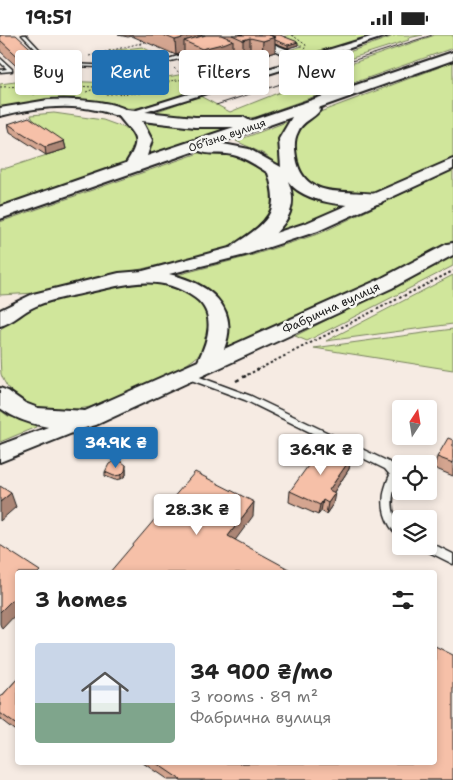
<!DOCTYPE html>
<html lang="en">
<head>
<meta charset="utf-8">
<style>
	body { margin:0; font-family:"Shantell Sans",sans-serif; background:#f2f2f2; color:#222; height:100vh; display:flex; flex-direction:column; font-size:19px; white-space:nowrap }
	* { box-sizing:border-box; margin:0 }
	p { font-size:16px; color:#767676 }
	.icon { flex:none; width:28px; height:28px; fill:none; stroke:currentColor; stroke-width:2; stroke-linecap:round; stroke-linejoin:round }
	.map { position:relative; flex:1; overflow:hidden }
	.side { position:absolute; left:15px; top:535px; width:422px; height:195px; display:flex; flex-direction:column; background:#fff; border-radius:5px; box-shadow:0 2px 8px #0003 }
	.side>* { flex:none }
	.banner { position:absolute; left:15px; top:15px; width:424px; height:45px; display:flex; gap:10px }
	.needle { width:32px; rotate:12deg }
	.tools { position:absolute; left:392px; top:365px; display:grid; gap:10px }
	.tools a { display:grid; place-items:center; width:45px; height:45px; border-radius:5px; background:#fff; box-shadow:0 2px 8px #0003; font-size:25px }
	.price { position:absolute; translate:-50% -42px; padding:0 11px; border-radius:5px; background:#fff; color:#222; font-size:16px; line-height:32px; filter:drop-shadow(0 1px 2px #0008) }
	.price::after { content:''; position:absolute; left:50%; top:30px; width:15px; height:11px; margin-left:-8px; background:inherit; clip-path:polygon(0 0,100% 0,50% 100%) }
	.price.on { background:#1f6fb2; color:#fff }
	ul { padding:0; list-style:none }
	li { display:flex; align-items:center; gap:15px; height:125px; padding:0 20px }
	li span { display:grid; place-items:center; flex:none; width:140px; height:100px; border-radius:5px; color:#555 }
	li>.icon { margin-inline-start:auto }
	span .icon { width:60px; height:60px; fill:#fffc; stroke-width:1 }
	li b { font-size:21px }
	h2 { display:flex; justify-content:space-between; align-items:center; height:60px; padding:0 20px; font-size:21px }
	.pill { padding:0 18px; border-radius:5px; background:#fff; box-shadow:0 2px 8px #0003; font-size:18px; line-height:45px }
	.pill.on { background:#1f6fb2; color:#fff }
	.status { display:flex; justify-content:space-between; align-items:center; height:35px; padding:0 25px; background:#fff; direction:ltr }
	.status svg { height:14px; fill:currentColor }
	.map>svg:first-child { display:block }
	.green { fill:#d0e69b; stroke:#76815c }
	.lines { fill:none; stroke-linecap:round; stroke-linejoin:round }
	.service-casing { stroke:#1c1c1c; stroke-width:3 }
	.minor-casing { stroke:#1c1c1c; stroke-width:4 }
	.tertiary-casing { stroke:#1c1c1c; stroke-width:4 }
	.secondary-casing { stroke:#1c1c1c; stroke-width:4 }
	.primary-casing { stroke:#1c1c1c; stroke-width:4 }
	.path-far2 { stroke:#1c1c1c; stroke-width:1; stroke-dasharray:2 2; stroke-linecap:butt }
	.path-far1 { stroke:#1c1c1c; stroke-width:2; stroke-dasharray:2.5 2.5; stroke-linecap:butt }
	.path { stroke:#1c1c1c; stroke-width:2.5; stroke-dasharray:4 4; stroke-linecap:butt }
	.service { fill:#f6f6f2; fill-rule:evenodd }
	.minor { fill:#f6f6f2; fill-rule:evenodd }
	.tertiary { fill:#f6f6f2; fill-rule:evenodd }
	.secondary { fill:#f6f6f2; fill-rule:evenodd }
	.primary { fill:#f6f6f2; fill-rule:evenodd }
	.tram { stroke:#1c1c1c; stroke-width:1 }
	.wall { fill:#d4a590; stroke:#1c1c1c }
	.shaded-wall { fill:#ac8676; stroke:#1c1c1c }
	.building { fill:#f6c0a8; stroke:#1c1c1c }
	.labels { text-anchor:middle; stroke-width:5; stroke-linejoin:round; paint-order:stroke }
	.far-street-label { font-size:11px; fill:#1c1c1c; stroke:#f6f6f2 }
	.street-label { font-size:12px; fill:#1c1c1c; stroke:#f6f6f2 }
</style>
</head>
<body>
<div class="status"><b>19:51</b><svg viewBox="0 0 49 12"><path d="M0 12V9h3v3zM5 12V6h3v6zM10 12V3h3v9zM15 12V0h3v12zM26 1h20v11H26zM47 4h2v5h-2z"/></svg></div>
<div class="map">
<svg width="453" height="745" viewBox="0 0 453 745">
	<rect width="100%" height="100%" fill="#f6ebe3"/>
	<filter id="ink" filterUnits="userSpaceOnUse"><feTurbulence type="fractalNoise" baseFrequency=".02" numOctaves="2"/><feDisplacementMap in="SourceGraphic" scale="10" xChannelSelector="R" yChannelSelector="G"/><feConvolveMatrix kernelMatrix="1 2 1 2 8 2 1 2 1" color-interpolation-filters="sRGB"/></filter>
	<g filter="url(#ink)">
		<path class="green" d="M290 0H379L304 23 286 16 302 11 281 2Z
			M397 0H423L408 3 409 5 349 24 309 31Z
			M435 0H453V13L256 82 234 85 149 79 200 61 230 77 353 28Z
			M142 12 154 18 115 23 109 16Z
			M233 26 264 38 137 73C114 75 91 67 67 66 45 64 21 69 0 74V49C41 42 82 49 123 47 162 45 197 37 233 26Z
			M453 27V123L371 159 323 156 311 150 299 137 292 104 295 97 312 80Z
			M54 78 103 85 136 97C138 112 133 123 120 131L0 172V133H7L65 114 34 88 31 80Z
			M286 87 289 88C278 107 278 114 284 135L264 119 236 106Z
			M139 88 219 93 223 95 145 123C152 109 153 97 139 88Z
			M217 117C238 120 268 129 273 153 275 161 273 172 272 180L245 205 225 215 36 258 0 260V187L199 118Z
			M453 134V206L379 244 227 314C231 267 219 253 173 241L250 221 321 198Z
			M290 146 350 168 304 190 263 205Z
			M453 221V231L307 306 295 301Z
			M453 240V289L326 306Z
			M138 247C164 248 188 252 206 274 211 280 211 288 209 295 209 300 209 306 207 310 195 335 116 361 90 372 55 379 14 377 1 339 0 327 0 309 0 296 22 263 99 255 138 247Z
			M453 294V335L314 313Z
			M0 375 8 381 34 388 36 392 0 407Z"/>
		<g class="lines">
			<defs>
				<path id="service" d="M22 0H26L52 28 112 31 165 25 194 16 196 17C158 37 93 32 51 30Z
					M221 13H225L276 36 272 37 221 15Z
					M0 23 12 34V36L0 37V35L7 34 0 27Z
					M186 337 251 361 391 428 400 439C394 452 390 465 394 479 398 490 401 489 401 502 396 500 393 496 390 491 380 474 382 457 390 440L385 434 245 365 183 342 182 340 183 338Z
					M429 507 453 519V529L423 514 422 511H429Z"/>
				<path id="minor" d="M241 0H252L305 22 377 0H389L311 26 310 28H304L129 82 121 80 297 25Z"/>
				<path id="tertiary" d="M88 377 95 379 98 384 95 389 0 427V410Z"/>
				<path id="secondary" d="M48 65C67 64 120 64 133 80L126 84C116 81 107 77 96 75 64 68 31 73 0 81V73Z
					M453 124V134L318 196 245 220 169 239C207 248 241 271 224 314L378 245 447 209 453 208V220L392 253 96 390C67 399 24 391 0 373V353L8 356 25 368 38 373 85 376 198 326C208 305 217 279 195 263 159 237 124 250 85 258 68 262 52 264 36 271 23 276 13 288 0 291V275L33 259 119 238 143 236 233 212 306 188Z"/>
				<path id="primary" d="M453 17V25L318 73 320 75C314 84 302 86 298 97 293 106 295 117 297 127 307 167 351 153 381 160L383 164 381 168C356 174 304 169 288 146 292 156 294 166 290 177 284 195 251 225 232 220L229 216C233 209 240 206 247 201 274 182 278 170 268 138 257 131 246 123 233 120 222 117 207 121 198 115L0 184V172L126 128C144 101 133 101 118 80L121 77 126 75 195 82H243L250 86ZM292 82 279 104 281 132 249 114 218 108ZM142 86 195 92H234L147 121 152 105Z"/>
			</defs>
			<use href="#service" class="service-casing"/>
			<use href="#minor" class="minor-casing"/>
			<use href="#tertiary" class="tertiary-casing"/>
			<use href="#secondary" class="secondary-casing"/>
			<use href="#primary" class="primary-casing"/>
			<path class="path-far2" d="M292 0 306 10 304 15
				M140 10 141 0
				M89 21 149 6
				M174 33 186 44
				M0 52 59 50 110 53 186 44 236 30
				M110 53 112 40
				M86 57 97 53
				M106 59 140 58 169 47
				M34 60 42 40"/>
			<path class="path-far1" d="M243 342 453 236"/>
			<path class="path" d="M236 346 246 341"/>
			<use href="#service" class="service"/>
			<use href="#minor" class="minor"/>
			<use href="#tertiary" class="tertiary"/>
			<use href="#secondary" class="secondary"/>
			<use href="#primary" class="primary"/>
			<path class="tram" d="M216 70 432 0"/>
		</g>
		<path class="wall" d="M0 0 49 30 52 44 27 41 0 16Z
			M118 0H280L298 10 288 13 275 8V17L262 21 250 17 243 19 233 15V22L226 25 202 31 184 23V17L176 20 132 1 128 2Z
			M8 89 64 106 66 114 46 120 10 97Z
			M453 405V441L434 433 437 422Z
			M351 423 349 434 334 457 333 469 326 479 321 476 318 480 289 467 290 456Z
			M126 434V440L121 444 115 445 105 441V437Z
			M18 643V698L0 684V663Z
			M143 728H435L453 745H168Z"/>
		<path class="shaded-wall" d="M193 0H205L184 6V17L176 20 175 5Z
			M275 2V17L262 21 263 6Z
			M250 3V17L243 19V5Z
			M233 5V22L226 25 202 31V14Z
			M298 7V10L288 13V10Z
			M64 106 66 114 46 120 45 112Z
			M351 423 349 434 328 466 329 455Z
			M126 430V440L121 444V440Z
			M11 458 16 472 0 486V467Z
			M335 458 333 469 326 479 328 468Z
			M323 465 321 476 318 480 320 470Z
			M254 467 253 481 228 515V501Z
			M18 559V577L2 594 0 589V577Z"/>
		<path class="building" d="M0 0H16L49 30 24 27 0 5Z
			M163 0H193L175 5Z
			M206 0H221L233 5 226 8 202 14 184 6Z
			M232 0H269L275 2 263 6 250 3 243 5Z
			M269 0H280L298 7 288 10 275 5V2Z
			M29 82 64 106 45 112 8 89Z
			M448 403 453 405V428L437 422Z
			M323 410 351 423 329 455 335 458 328 468 323 465 320 470 290 456Z
			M115 426 122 427 126 430 125 436 121 440 114 441 105 437 109 429Z
			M195 437 254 467 228 501 296 538H109Z
			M0 451 11 458 0 467Z
			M0 510 40 536 38 538H18V559L0 577Z
			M435 611 453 620V745H181L156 728H435Z
			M18 643V691L0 678V663Z"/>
	</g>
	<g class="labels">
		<g class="far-street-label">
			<text transform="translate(227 100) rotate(-19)" y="4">Обʼїзна вулиця</text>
		</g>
		<g class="street-label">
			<text transform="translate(331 273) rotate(-25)" y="4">Фабрична вулиця</text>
		</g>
	</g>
</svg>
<div class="tools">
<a><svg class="needle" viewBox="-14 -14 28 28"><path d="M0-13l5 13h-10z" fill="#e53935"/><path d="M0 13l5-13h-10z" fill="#767676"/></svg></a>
<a><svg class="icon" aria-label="locate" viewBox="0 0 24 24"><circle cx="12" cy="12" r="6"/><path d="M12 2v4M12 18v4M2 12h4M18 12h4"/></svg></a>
<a><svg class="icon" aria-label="layers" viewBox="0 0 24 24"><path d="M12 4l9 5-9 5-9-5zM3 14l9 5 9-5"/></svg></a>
</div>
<b class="price on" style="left:116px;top:434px">34.9K ₴</b>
<b class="price" style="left:321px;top:441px">36.9K ₴</b>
<b class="price" style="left:197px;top:501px">28.3K ₴</b>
<div class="banner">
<a class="pill">Buy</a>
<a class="pill on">Rent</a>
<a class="pill">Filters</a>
<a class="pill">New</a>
</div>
<section class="side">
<h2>3 homes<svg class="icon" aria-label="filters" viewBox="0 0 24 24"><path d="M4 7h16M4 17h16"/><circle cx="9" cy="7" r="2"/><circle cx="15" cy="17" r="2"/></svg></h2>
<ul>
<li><span style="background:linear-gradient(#c9d6e8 60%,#7fa58c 0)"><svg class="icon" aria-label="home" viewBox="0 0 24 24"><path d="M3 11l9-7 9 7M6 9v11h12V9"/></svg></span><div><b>34 900 ₴/mo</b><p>3 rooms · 89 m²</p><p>Фабрична вулиця</p></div></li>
</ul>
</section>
</div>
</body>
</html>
